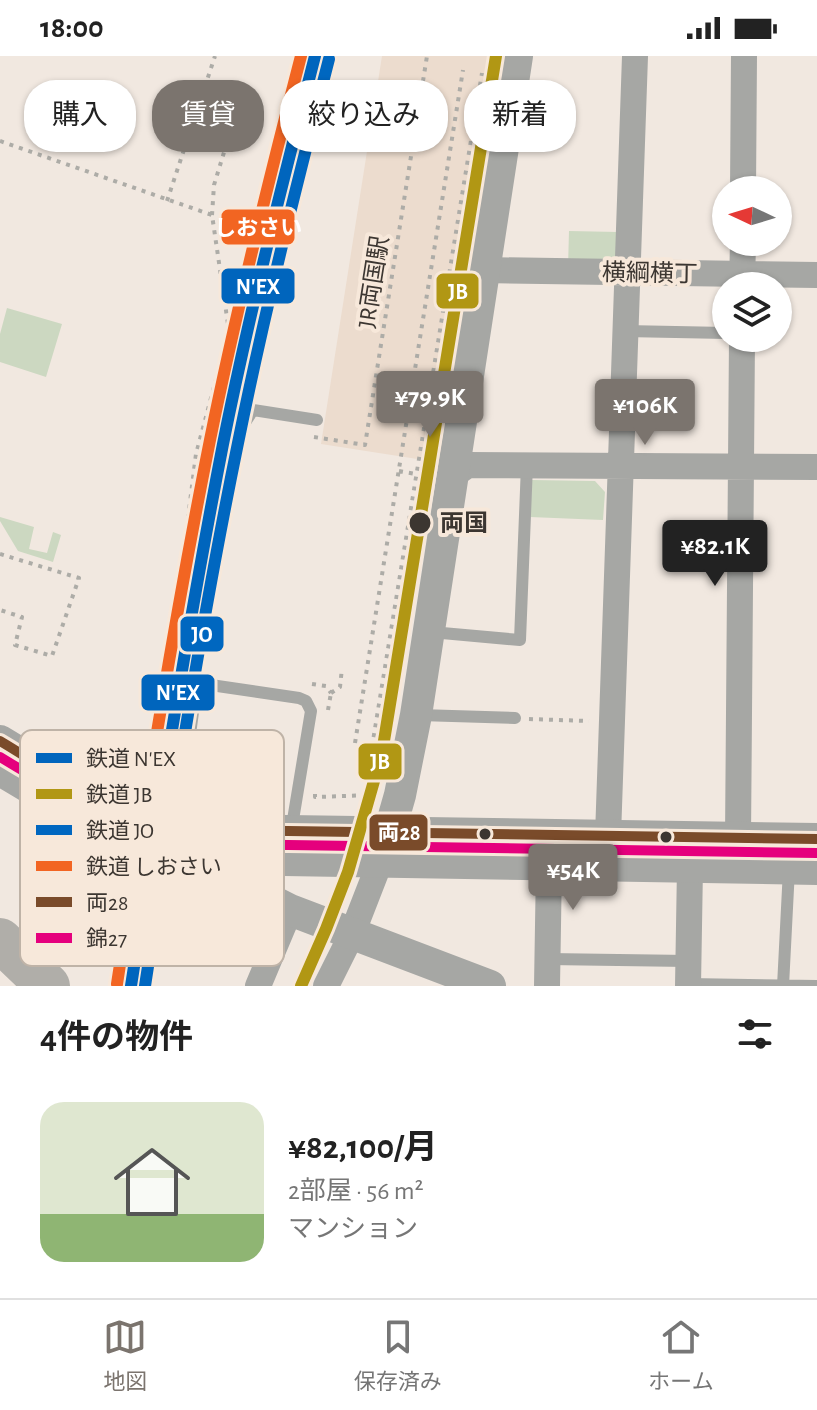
<!DOCTYPE html>
<html lang="ja">
<head>
<meta charset="utf-8">
<style>
	body { margin:0; font-family:"Alegreya Sans","Noto Sans JP",sans-serif; background:#f2f2f2; color:#222; height:100vh; display:flex; flex-direction:column; font-size:30px; white-space:nowrap }
	* { box-sizing:border-box; margin:0 }
	p { font-size:26px; color:#767676 }
	.icon { flex:none; width:44px; height:44px; fill:none; stroke:currentColor; stroke-width:2; stroke-linecap:round; stroke-linejoin:round }
	.map { position:relative; height:930px; overflow:hidden }
	.details { display:flex; flex-direction:column; background:#fff; flex:1 }
	.details>* { flex:none }
	.top-card { position:absolute; left:24px; top:24px; width:770px; height:72px; display:flex; gap:16px }
	.needle { width:52px; rotate:274deg }
	.controls { position:absolute; left:712px; top:120px; display:grid; gap:16px }
	.controls a { display:grid; place-items:center; width:80px; height:80px; border-radius:50%; background:#fff; box-shadow:0 2px 6px #0004; font-size:40px }
	.price { position:absolute; translate:-50% -68px; padding:0 18px; border-radius:8px; background:#7b746e; color:#fff; font-size:26px; line-height:52px; filter:drop-shadow(0 2px 4px #0008) }
	.price::after { content:''; position:absolute; left:50%; top:48px; width:24px; height:18px; margin-left:-12px; background:inherit; clip-path:polygon(0 0,100% 0,50% 100%) }
	.price.on { background:#222; color:#fff }
	ul { padding:0; list-style:none }
	li { display:flex; align-items:center; gap:24px; height:200px; padding:0 40px }
	li span { display:grid; place-items:center; flex:none; width:224px; height:160px; border-radius:24px; color:#555 }
	li>.icon { margin-inline-start:auto }
	span .icon { width:96px; height:96px; fill:#fffc; stroke-width:1 }
	li b { font-size:34px }
	h2 { display:flex; justify-content:space-between; align-items:center; height:96px; padding:0 40px; font-size:34px }
	.chip { padding:0 28px; border-radius:32px; background:#fff; box-shadow:0 2px 6px #0004; font-size:28px; line-height:72px }
	.chip.on { background:#7b746e; color:#fff }
	.status { display:flex; justify-content:space-between; align-items:center; height:56px; padding:0 40px; background:#fff; direction:ltr }
	.status svg { height:22px; fill:currentColor }
	.menu { display:flex; justify-content:space-around; align-items:center; height:112px; border-top:2px solid #e0e0e0; background:#fff; font-size:22px; color:#767676 }
	.menu a { display:grid; justify-items:center; gap:4px }
	.menu .on { color:#7b746e }
	.map>svg:first-child { display:block }
	.built { fill:#ecdcce }
	.green { fill:#ccd8c1 }
	.lines { fill:none; stroke-linecap:round; stroke-linejoin:round }
	.path { stroke:#adaca7; stroke-width:4; stroke-dasharray:4 6; stroke-linecap:butt }
	.service { stroke:#a6a7a4; stroke-width:12 }
	.minor { stroke:#a6a7a4; stroke-width:26 }
	.tertiary { stroke:#a6a7a4; stroke-width:32 }
	.motorway { stroke:#b0aea9; stroke-width:44 }
	.bus-1-casing { stroke:#f7e8da; stroke-width:16 }
	.bus-2-casing { stroke:#f7e8da; stroke-width:16 }
	.bus-1 { stroke:#7a4b2a; stroke-width:10 }
	.bus-2 { stroke:#e5007d; stroke-width:10 }
	.rail-1-casing { stroke:#f7e8da; stroke-width:18 }
	.rail-2-casing { stroke:#f7e8da; stroke-width:18 }
	.rail-3-casing { stroke:#f7e8da; stroke-width:18 }
	.rail-4-casing { stroke:#f7e8da; stroke-width:18 }
	.rail-1 { stroke:#0065bd; stroke-width:12 }
	.rail-2 { stroke:#b19714; stroke-width:12 }
	.rail-3 { stroke:#0067c0; stroke-width:12 }
	.rail-4 { stroke:#f26522; stroke-width:12 }
	.stop-dot { fill:#3c3631; stroke:#f7e8da; stroke-width:3 }
	.labels { text-anchor:middle; stroke-width:8; stroke-linejoin:round; paint-order:stroke }
	.street-label { font-size:24px; fill:#3c3631; stroke:#f7e8da }
	.stop-label { font-size:24px; font-weight:bold; fill:#3c3631; stroke:#f7e8da; text-anchor:start }
	.key { fill:#f7e8da; stroke:#bfb3a7; stroke-width:2 }
	.key-label { font-size:22px; fill:#3c3631 }
	.line-badge { stroke:#f7e8da; stroke-width:3 }
	.badge-label { font-size:22px; text-anchor:middle; font-weight:bold; fill:#fff }
</style>
</head>
<body>
<div class="status"><b>18:00</b><svg viewBox="0 0 49 12"><path d="M0 12V9h3v3zM5 12V6h3v6zM10 12V3h3v9zM15 12V0h3v12zM26 1h20v11H26zM47 4h2v5h-2z"/></svg></div>
<div class="map">
<svg width="817" height="930" viewBox="0 0 817 930">
	<rect width="100%" height="100%" fill="#f1e8e0"/>
	<path class="built" d="M304 0H334L296 132 269 126Z
		M382 0H508L443 407 321 388Z"/>
	<path class="green" d="M569 175 618 176 617 213 568 212Z
		M7 252 62 268 46 321 0 306V278Z
		M532 424 595 425 605 436 603 464 530 461Z
		M0 461 34 471 29 493 47 497 53 476 61 479 53 506 18 495 0 465Z"/>
	<g class="lines">
		<path class="path" d="M0 85 212 159 229 275 196 398 170 606 181 608
			M167 145 215 0
			M212 159 214 129 236 57
			M314 381 365 389 427 0
			M399 415 416 418
			M0 498 79 522 52 600 15 589 22 561 0 554
			M312 628 326 630 331 637
			M331 637 340 631 342 612
			M328 654 331 637
			M529 663 589 665
			M355 687 463 14
			M372 691 482 17
			M155 725 170 606
			M198 730 283 739
			M315 738V741L374 739"/>
		<path class="service" d="M625 275 726 277
			M431 576 520 584 527 409
			M197 627 195 563 218 408 253 354 317 364
			M419 659 515 662
			M184 799 178 766 197 627 299 642 306 645 311 655 291 776
			M548 903 688 905
			M688 928 817 930
			M783 930 789 813"/>
		<path class="minor" d="M743 134 744 0
			M483 214 817 219
			M742 230 743 186
			M452 420 468 409 817 411
			M608 780 635 0
			M738 782 742 282
			M258 930 290 854
			M326 930 352 878 380 806
			M547 930 549 809
			M688 930 690 811"/>
		<path class="tertiary" d="M0 685C27 701 53 719 82 733 127 754 176 767 226 774L817 783
			M0 714C50 743 101 778 156 794 180 801 206 801 231 803L817 813
			M384 795 400 739 416 659 517 0
			M196 806 290 854 490 930"/>
		<path class="motorway" d="M0 884 48 930"/>
		<defs>
			<path id="bus-1" d="M0 685C27 701 53 719 81 733 127 754 176 766 226 774L817 783"/>
			<path id="bus-2" d="M0 701C78 749 133 774 224 788L817 797"/>
		</defs>
		<use href="#bus-1" class="bus-1-casing"/>
		<use href="#bus-2" class="bus-2-casing"/>
		<use href="#bus-1" class="bus-1"/>
		<use href="#bus-2" class="bus-2"/>
		<defs>
			<path id="rail-1" d="M131 930C159 749 188 568 223 388 249 258 282 129 315 0"/>
			<path id="rail-2" d="M301 930 326 873 348 816 382 697 496 0"/>
			<path id="rail-3" d="M145 930C173 748 201 567 238 387 264 258 296 131 329 3"/>
			<path id="rail-4" d="M117 928C145 746 174 564 210 384 236 255 268 127 301 0"/>
		</defs>
		<use href="#rail-1" class="rail-1-casing"/>
		<use href="#rail-2" class="rail-2-casing"/>
		<use href="#rail-3" class="rail-3-casing"/>
		<use href="#rail-4" class="rail-4-casing"/>
		<use href="#rail-1" class="rail-1"/>
		<use href="#rail-2" class="rail-2"/>
		<use href="#rail-3" class="rail-3"/>
		<use href="#rail-4" class="rail-4"/>
	</g>
	<g class="stop-dot">
		<circle cx="420" cy="467" r="12"/>
		<circle cx="485" cy="778" r="7"/>
		<circle cx="666" cy="781" r="7"/>
	</g>
	<g class="labels">
		<g class="street-label">
			<text transform="translate(650 217) rotate(1)" y="8">横綱横丁</text>
			<text transform="translate(373 226) rotate(-81)" y="8">JR両国駅</text>
		</g>
		<g class="stop-label">
			<text x="440" y="475">両国</text>
		</g>
	</g>
	<rect x="20" y="674" width="264" height="236" rx="12" class="key"/>
	<rect x="36" y="697" width="36" height="10" fill="#0065bd"/>
	<rect x="36" y="733" width="36" height="10" fill="#b19714"/>
	<rect x="36" y="769" width="36" height="10" fill="#0067c0"/>
	<rect x="36" y="805" width="36" height="10" fill="#f26522"/>
	<rect x="36" y="841" width="36" height="10" fill="#7a4b2a"/>
	<rect x="36" y="877" width="36" height="10" fill="#e5007d"/>
	<g class="key-label">
		<text x="86" y="710">鉄道 N'EX</text>
		<text x="86" y="746">鉄道 JB</text>
		<text x="86" y="782">鉄道 JO</text>
		<text x="86" y="818">鉄道 しおさい</text>
		<text x="86" y="854">両28</text>
		<text x="86" y="890">錦27</text>
	</g>
	<g class="line-badge">
		<rect x="220" y="152" width="76" height="38" rx="8" fill="#f26522"/>
		<rect x="220" y="211" width="76" height="38" rx="8" fill="#0065bd"/>
		<rect x="435" y="216" width="45" height="38" rx="8" fill="#b19714"/>
		<rect x="179" y="559" width="46" height="38" rx="8" fill="#0067c0"/>
		<rect x="140" y="617" width="76" height="39" rx="8" fill="#0065bd"/>
		<rect x="357" y="686" width="46" height="39" rx="8" fill="#b19714"/>
		<rect x="368" y="757" width="61" height="39" rx="8" fill="#7a4b2a"/>
	</g>
	<g class="badge-label">
		<text x="258" y="179">しおさい</text>
		<text x="258" y="238">N'EX</text>
		<text x="458" y="243">JB</text>
		<text x="202" y="586">JO</text>
		<text x="178" y="644">N'EX</text>
		<text x="380" y="713">JB</text>
		<text x="399" y="784">両28</text>
	</g>
</svg>
<div class="controls">
<a><svg class="needle" viewBox="-14 -14 28 28"><path d="M0-13l5 13h-10z" fill="#e53935"/><path d="M0 13l5-13h-10z" fill="#767676"/></svg></a>
<a><svg class="icon" aria-label="layers" viewBox="0 0 24 24"><path d="M12 4l9 5-9 5-9-5zM3 14l9 5 9-5"/></svg></a>
</div>
<b class="price" style="left:430px;top:383px">¥79.9K</b>
<b class="price" style="left:645px;top:391px">¥106K</b>
<b class="price on" style="left:715px;top:532px">¥82.1K</b>
<b class="price" style="left:573px;top:856px">¥54K</b>
<div class="top-card">
<a class="chip">購入</a>
<a class="chip on">賃貸</a>
<a class="chip">絞り込み</a>
<a class="chip">新着</a>
</div>
</div>
<section class="details">
<h2>4件の物件<svg class="icon" aria-label="filters" viewBox="0 0 24 24"><path d="M4 7h16M4 17h16"/><circle cx="9" cy="7" r="2"/><circle cx="15" cy="17" r="2"/></svg></h2>
<ul>
<li><span style="background:linear-gradient(#dfe7d0 70%,#8fb573 0)"><svg class="icon" aria-label="home" viewBox="0 0 24 24"><path d="M3 11l9-7 9 7M6 9v11h12V9"/></svg></span><div><b>¥82,100/月</b><p>2部屋 · 56 m²</p><p>マンション</p></div></li>
</ul>
</section>
<nav class="menu">
<a class="on"><svg class="icon" aria-label="map" viewBox="0 0 24 24"><path d="M3 6l6-2 6 2 6-2v14l-6 2-6-2-6 2zM9 4v14M15 6v14"/></svg>地図</a>
<a><svg class="icon" aria-label="saved" viewBox="0 0 24 24"><path d="M7 4h10v16l-5-4-5 4z"/></svg>保存済み</a>
<a><svg class="icon" aria-label="home" viewBox="0 0 24 24"><path d="M3 11l9-7 9 7M6 9v11h12V9"/></svg>ホーム</a>
</nav>
</body>
</html>
